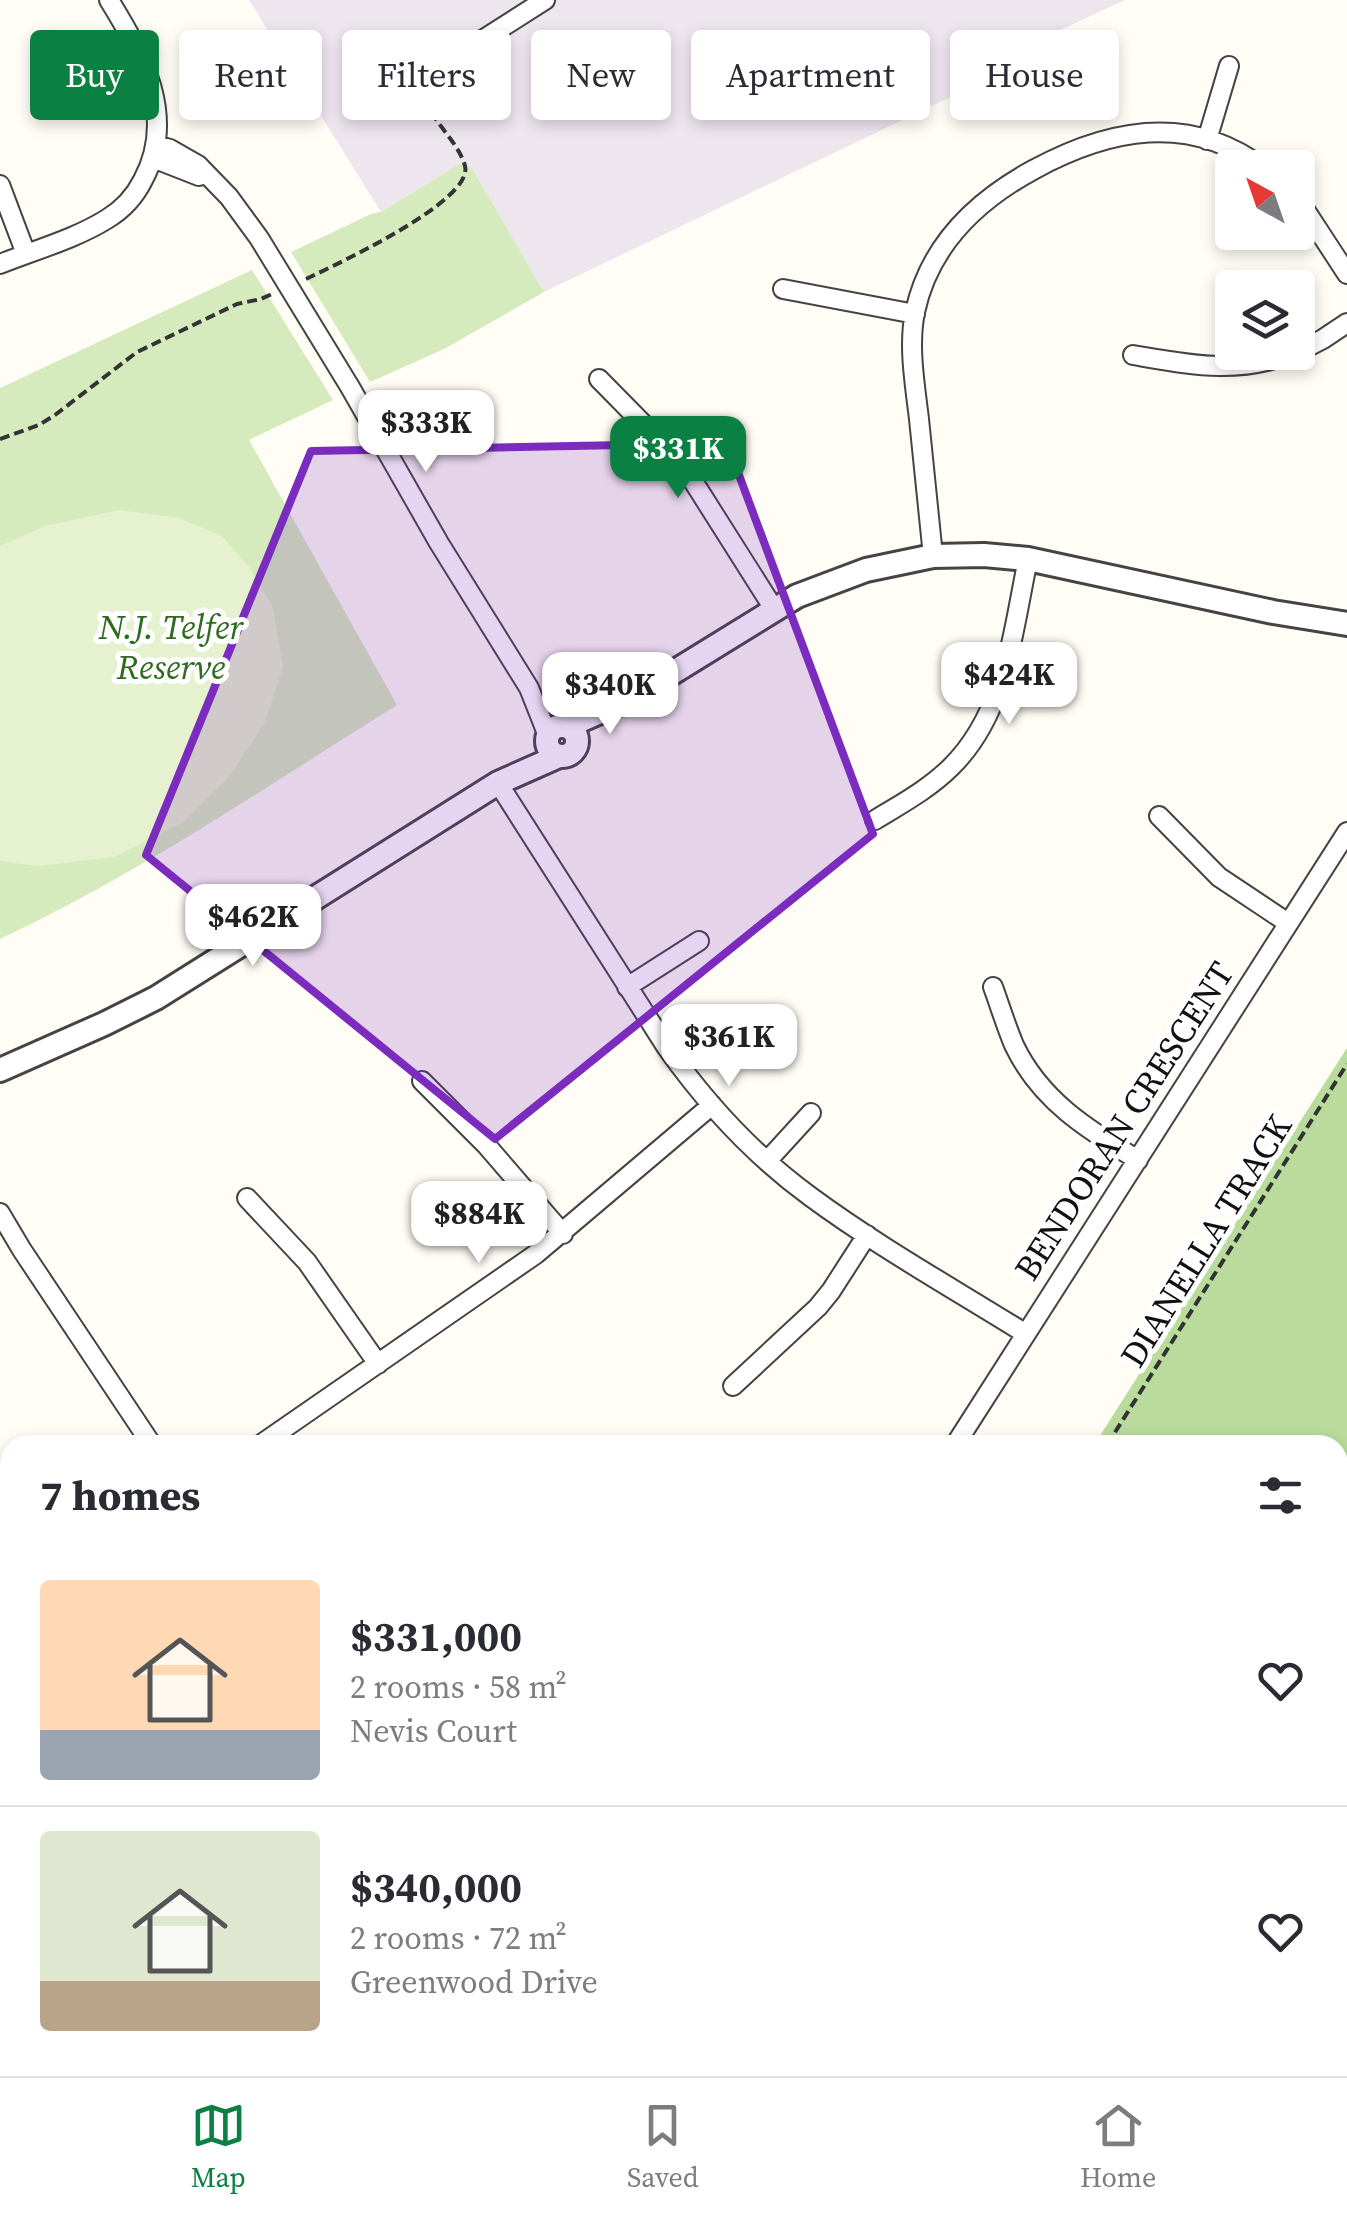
<!DOCTYPE html>
<html lang="en">
<head>
<meta charset="utf-8">
<style>
	body { margin:0; font-family:"Source Serif 4",serif; background:#f2f2f3; color:#2b2b33; height:100vh; display:flex; flex-direction:column; font-size:38px; white-space:nowrap }
	* { box-sizing:border-box; margin:0 }
	p { font-size:32px; color:#7c7c81 }
	.icon { flex:none; width:55px; height:55px; fill:none; stroke:currentColor; stroke-width:2; stroke-linecap:round; stroke-linejoin:round }
	.map { position:relative; flex:1; overflow:hidden }
	.details { position:absolute; left:0px; top:1435px; width:1348px; height:642px; display:flex; flex-direction:column; background:#fff; border-radius:30px 30px 0 0; box-shadow:0 5px 15px #0003 }
	.details>* { flex:none }
	.banner { position:absolute; left:30px; top:30px; width:1288px; height:90px; display:flex; gap:20px }
	.needle { width:65px; rotate:320deg }
	.tools { position:absolute; left:1215px; top:150px; display:grid; gap:20px }
	.tools a { display:grid; place-items:center; width:100px; height:100px; border-radius:10px; background:#fff; box-shadow:0 5px 15px #0003; font-size:50px }
	.price { position:absolute; translate:-50% -85px; padding:0 22px; border-radius:20px; background:#fff; color:#222; font-size:32px; line-height:65px; filter:drop-shadow(0 2px 5px #0008) }
	.price::after { content:''; position:absolute; left:50%; top:60px; width:30px; height:22px; margin-left:-15px; background:inherit; clip-path:polygon(0 0,100% 0,50% 100%) }
	.price.selected { background:#0b8043; color:#fff }
	ul { padding:0; list-style:none }
	li { display:flex; align-items:center; gap:30px; height:250px; padding:0 40px }
	li+li { border-top:2px solid #e1e1e2 }
	li span { display:grid; place-items:center; flex:none; width:280px; height:200px; border-radius:10px; color:#555 }
	li>.icon { margin-inline-start:auto }
	span .icon { width:120px; height:120px; fill:#fffc; stroke-width:1 }
	li b { font-size:42px }
	h2 { display:flex; justify-content:space-between; align-items:center; height:120px; padding:0 40px; font-size:42px }
	.pill { padding:0 35px; border-radius:10px; background:#fff; box-shadow:0 5px 15px #0003; font-size:35px; line-height:90px }
	.pill.selected { background:#0b8043; color:#fff }
	.tab-bar { display:flex; justify-content:space-around; align-items:center; height:140px; border-top:2px solid #e1e1e2; background:#fff; font-size:28px; color:#7c7c81 }
	.tab-bar a { display:grid; justify-items:center; gap:5px }
	.tab-bar .selected { color:#0b8043 }
	.map>svg:first-child { display:block }
	.industrial { fill:#eee6ef }
	.green { fill:#d5ebbd }
	.forest { fill:#b9dc9c }
	.pitch { fill:#e6f2cf }
	.lines { fill:none; stroke-linecap:round; stroke-linejoin:round }
	.minor-casing { stroke:#444; stroke-width:22 }
	.tertiary-casing { stroke:#444; stroke-width:28 }
	.path { stroke:#333; stroke-width:4; stroke-dasharray:10 5; stroke-linecap:butt }
	.minor { stroke:#fff; stroke-width:18 }
	.tertiary { stroke:#fff; stroke-width:22 }
	.marked { fill:#7b2cbf; fill-opacity:0.2; stroke:#7b2cbf; stroke-width:8; stroke-linejoin:round }
	.labels { text-anchor:middle; stroke-width:10; stroke-linejoin:round; paint-order:stroke }
	.park-label { font-size:35px; font-style:italic; fill:#2f6b1f; stroke:#fff }
	.street-label { font-size:35px; fill:#111; stroke:#fff }
</style>
</head>
<body>
<div class="map">
<svg width="1347" height="2076" viewBox="0 0 1347 2076">
	<rect width="100%" height="100%" fill="#fffdf5"/>
	<path class="industrial" d="M249 0H1125L960 77 967 89 544 292 472 168 459 164 381 212Z"/>
	<path class="green" d="M459 164 472 168 544 292 444 349 370 382 291 252 371 214 381 212Z
		M252 270 333 400 249 440 397 705C267 786 139 874 0 939V388Z"/>
	<path class="forest" d="M1347 1048V1754L1338 1758V1445H1094Z
		M605 2068H980L977 2076H593Z"/>
	<path class="pitch" d="M119 510 179 518 222 536 249 567 273 608 283 667 265 722 227 779 183 822 114 857 38 866 0 861V546L45 526Z
		M10 1940V2045L0 2048V1943Z"/>
	<g class="lines">
		<defs>
			<path id="minor" d="M432 72 545 0
				M1207 140 1229 66
				M156 145 170 149 198 165 229 197 259 238 350 387 439 543 529 688 548 736
				M153 158 199 176
				M0 185 26 254
				M1298 199 1347 274
				M0 264C35 250 75 239 107 219 122 210 135 196 143 180 177 117 143 55 109 0
				M783 289 915 314
				M1298 352 1323 339 1347 323
				M1133 355C1192 365 1238 375 1296 352
				M599 379 661 442 693 481 774 609
				M933 556C928 511 924 465 919 419 915 385 908 346 915 312 929 246 976 201 1033 170 1108 129 1189 112 1263 168
				M498 783 667 1048C706 1103 756 1157 811 1197 879 1247 954 1289 1026 1334
				M1159 816 1219 877 1288 923
				M875 820C901 804 929 789 951 767 1006 713 1013 630 1028 559
				M627 987 699 941
				M993 987C1000 1006 1006 1026 1014 1045 1040 1100 1088 1130 1138 1160
				M422 1081 487 1146 563 1234
				M768 1160 811 1113
				M247 1198 307 1262 378 1364
				M0 1213 22 1250 152 1445
				M733 1386 818 1307 831 1291 867 1235
				M260 1445 536 1254 712 1105
				M955 1445 1347 832
				M0 1594 10 1609
				M1338 1851 1347 1822
				M1338 1958 1347 1963
				M1065 2076 1068 2068
				M1264 2076 1266 2068"/>
			<path id="tertiary" d="M547 741a15 15 0 1 1 30 0a15 15 0 1 1-30 0Z
				M568 726 630 699 797 596 866 570 933 556 984 555 1028 559 1273 612 1347 624
				M0 1070 104 1024 156 998 498 783 559 756"/>
		</defs>
		<use href="#minor" class="minor-casing"/>
		<use href="#tertiary" class="tertiary-casing"/>
		<path class="path" d="M306 279C335 265 474 201 465 166 460 147 442 130 432 113 428 104 425 94 421 85
			M0 439 39 425 55 415 137 352 237 304 261 299 274 293
			M1107 1445 1347 1064
			M1338 1737 1347 1735
			M0 1738 2 1741 10 1735
			M752 2068 759 2076
			M764 2076 774 2068"/>
		<use href="#minor" class="minor"/>
		<use href="#tertiary" class="tertiary"/>
	</g>
	<path class="marked" d="M727 443 873 834 495 1139 146 855 311 451Z"/>
	<g class="labels">
		<g class="park-label">
			<text x="171" y="639">N.J. Telfer<tspan x="171" dy="40">Reserve</tspan></text>
		</g>
		<g class="street-label">
			<text transform="translate(1124 1121) rotate(-57)" y="12">BENDORAN CRESCENT</text>
			<text transform="translate(1206 1241) rotate(-58)" y="12">DIANELLA TRACK</text>
		</g>
	</g>
</svg>
<div class="tools">
<a><svg class="needle" viewBox="-14 -14 28 28"><path d="M0-13l5 13h-10z" fill="#e53935"/><path d="M0 13l5-13h-10z" fill="#7c7c81"/></svg></a>
<a><svg class="icon" aria-label="layers" viewBox="0 0 24 24"><path d="M12 4l9 5-9 5-9-5zM3 14l9 5 9-5"/></svg></a>
</div>
<b class="price" style="left:426px;top:475px">$333K</b>
<b class="price selected" style="left:678px;top:501px">$331K</b>
<b class="price" style="left:1009px;top:727px">$424K</b>
<b class="price" style="left:610px;top:737px">$340K</b>
<b class="price" style="left:253px;top:969px">$462K</b>
<b class="price" style="left:729px;top:1089px">$361K</b>
<b class="price" style="left:479px;top:1266px">$884K</b>
<div class="banner">
<a class="pill selected">Buy</a>
<a class="pill">Rent</a>
<a class="pill">Filters</a>
<a class="pill">New</a>
<a class="pill">Apartment</a>
<a class="pill">House</a>
</div>
<section class="details">
<h2>7 homes<svg class="icon" aria-label="filters" viewBox="0 0 24 24"><path d="M4 7h16M4 17h16"/><circle cx="9" cy="7" r="2"/><circle cx="15" cy="17" r="2"/></svg></h2>
<ul>
<li><span style="background:linear-gradient(#ffd9b3 75%,#9aa5b1 0)"><svg class="icon" aria-label="home" viewBox="0 0 24 24"><path d="M3 11l9-7 9 7M6 9v11h12V9"/></svg></span><div><b>$331,000</b><p>2 rooms · 58 m²</p><p>Nevis Court</p></div><svg class="icon" aria-label="heart" viewBox="0 0 24 24"><path d="M12 20l-8-8c-3-5 5-10 8-4 3-6 11-1 8 4z"/></svg></li>
<li><span style="background:linear-gradient(#dfe7d0 75%,#b9a48a 0)"><svg class="icon" aria-label="home" viewBox="0 0 24 24"><path d="M3 11l9-7 9 7M6 9v11h12V9"/></svg></span><div><b>$340,000</b><p>2 rooms · 72 m²</p><p>Greenwood Drive</p></div><svg class="icon" aria-label="heart" viewBox="0 0 24 24"><path d="M12 20l-8-8c-3-5 5-10 8-4 3-6 11-1 8 4z"/></svg></li>
</ul>
</section>
</div>
<nav class="tab-bar">
<a class="selected"><svg class="icon" aria-label="map" viewBox="0 0 24 24"><path d="M3 6l6-2 6 2 6-2v14l-6 2-6-2-6 2zM9 4v14M15 6v14"/></svg>Map</a>
<a><svg class="icon" aria-label="saved" viewBox="0 0 24 24"><path d="M7 4h10v16l-5-4-5 4z"/></svg>Saved</a>
<a><svg class="icon" aria-label="home" viewBox="0 0 24 24"><path d="M3 11l9-7 9 7M6 9v11h12V9"/></svg>Home</a>
</nav>
</body>
</html>
